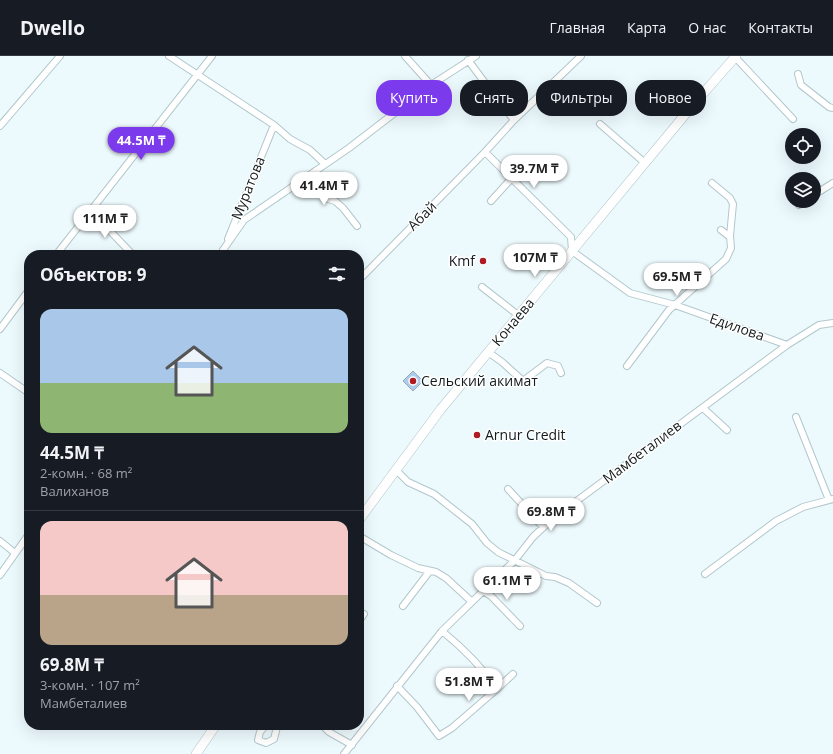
<!DOCTYPE html>
<html lang="ru">
<head>
<meta charset="utf-8">
<style>
	body { margin:0; font-family:"Open Sans",sans-serif; background:#242831; color:#f1f3f6; height:100vh; display:flex; flex-direction:column; font-size:15px; white-space:nowrap }
	* { box-sizing:border-box; margin:0 }
	p { font-size:13px; color:#9ea1a6 }
	.icon { flex:none; width:22px; height:22px; fill:none; stroke:currentColor; stroke-width:2; stroke-linecap:round; stroke-linejoin:round }
	.map { position:relative; flex:1; overflow:hidden }
	.side { position:absolute; left:24px; top:194px; width:340px; height:480px; display:flex; flex-direction:column; background:#171b24; border-radius:16px; box-shadow:0 4px 16px #0002 }
	.side>* { flex:none }
	.banner { position:absolute; left:376px; top:24px; width:380px; height:36px; display:flex; gap:8px }
	.controls { position:absolute; left:785px; top:72px; display:grid; gap:8px }
	.controls a { display:grid; place-items:center; width:36px; height:36px; border-radius:50%; background:#171b24; box-shadow:0 4px 16px #0002; font-size:20px }
	.price { position:absolute; translate:-50% -34px; padding:0 9px; border-radius:14px; background:#fff; color:#222; font-size:13px; line-height:26px; filter:drop-shadow(0 1px 2px #0008) }
	.price::after { content:''; position:absolute; left:50%; top:24px; width:12px; height:9px; margin-left:-6px; background:inherit; clip-path:polygon(0 0,100% 0,50% 100%) }
	.price.selected { background:#7c3aed; color:#fff }
	ul { padding:0; list-style:none }
	li { display:grid; align-content:center; gap:8px; height:212px; padding:0 16px }
	li+li { border-top:1px solid #363941 }
	li span { display:grid; place-items:center; height:124px; border-radius:12px; color:#555 }
	li>.icon { margin-inline-start:auto }
	span .icon { width:72px; height:72px; fill:#fffc; stroke-width:1 }
	li b { font-size:17px }
	h2 { display:flex; justify-content:space-between; align-items:center; height:48px; padding:0 16px; font-size:17px }
	.chip { padding:0 14px; border-radius:16px; background:#171b24; box-shadow:0 4px 16px #0002; font-size:14px; line-height:36px }
	.chip.selected { background:#7c3aed; color:#fff }
	header { display:flex; align-items:center; gap:24px; box-sizing:border-box; height:56px; padding:0 20px; background:#171b24; border-bottom:1px solid #363941 }
	header strong { font-size:19px }
	nav { display:flex; gap:22px; margin-inline-start:auto; font-size:14px }
	.map>svg:first-child { display:block }
	.building { fill:#abcced; stroke:#99a7b4 }
	.lines { fill:none; stroke-linecap:round; stroke-linejoin:round }
	.street-casing { stroke:#b1c7cc; stroke-width:8 }
	.secondary-casing { stroke:#b1c7cc; stroke-width:10 }
	.street { stroke:#fff; stroke-width:6 }
	.secondary { stroke:#fff; stroke-width:9 }
	.poi-dot { fill:#ae1b23; stroke:#fff; stroke-width:1.5 }
	.labels { text-anchor:middle; stroke-width:3; stroke-linejoin:round; paint-order:stroke }
	.street-label { font-size:14px; fill:#131b1d; stroke:#fff }
	.poi-label { font-size:14px; fill:#131b1d; stroke:#fff; text-anchor:start }
</style>
</head>
<body>
<header>
<strong>Dwello</strong>
<nav><a>Главная</a><a>Карта</a><a>О нас</a><a>Контакты</a></nav>
</header>
<div class="map">
<svg width="833" height="698" viewBox="0 0 833 698">
	<rect width="100%" height="100%" fill="#edfafd"/>
	<path class="building" d="M413 315 423 325 413 335 403 325Z"/>
	<g class="lines">
		<defs>
			<path id="street" d="M169 0 274 69 290 83 310 94 325 108
				M405 0 431 29
				M735 1 793 63
				M468 4 491 35 514 64
				M798 18 801 29 829 51 833 52
				M600 68 645 107
				M0 70 60 0
				M485 96 571 181 572 195 630 237 675 249 787 289
				M315 115 324 138 328 143 335 145 343 152 357 170
				M814 139 833 127
				M491 145 511 123
				M799 149 805 145
				M90 154 133 199
				M721 174 730 181
				M228 183 274 69
				M223 194 244 164 349 92 431 29 476 0
				M56 199 212 0
				M359 224 485 96 514 64 581 0
				M482 231 518 259
				M0 273 29 234
				M488 296 502 306 523 325 547 307 558 310 561 317
				M627 310 669 254 726 203 731 192 730 180 733 148 730 142 712 127
				M0 317 29 337
				M703 352 727 374
				M796 361 829 444
				M396 414 408 426 434 438 472 468 487 487 498 496 546 520 555 521 569 527 597 547
				M508 433 543 471
				M359 480 391 499 418 512 436 516 446 522 471 545
				M0 485 15 497
				M705 518 776 465 803 451 833 443
				M0 519 29 478
				M483 535 491 540 520 570
				M403 550 429 516
				M359 565 364 558
				M397 630 417 651 439 680 452 672 497 633C482 611 463 592 442 575
				M497 633 513 618
				M266 669 260 676 258 684 266 687 274 683 277 671 276 669
				M322 669 329 676 352 689
				M344 698 442 575 515 504 533 481 551 464 787 289 819 269 833 267"/>
			<path id="secondary" d="M359 464 441 353 693 49 736 0
				M196 698 216 669"/>
		</defs>
		<use href="#street" class="street-casing"/>
		<use href="#secondary" class="secondary-casing"/>
		<use href="#street" class="street"/>
		<use href="#secondary" class="secondary"/>
	</g>
	<g class="poi-dot">
		<circle cx="483" cy="205" r="4"/>
		<circle cx="413" cy="325" r="4"/>
		<circle cx="477" cy="379" r="4"/>
	</g>
	<g class="labels">
		<g class="street-label">
			<text transform="translate(248 132) rotate(-68)" y="5">Муратова</text>
			<text transform="translate(422 160) rotate(-45)" y="5">Абай</text>
			<text transform="translate(513 266) rotate(-50)" y="5">Конаева</text>
			<text transform="translate(737 271) rotate(19)" y="5">Едилова</text>
			<text transform="translate(642 396) rotate(-37)" y="5">Мамбеталиев</text>
		</g>
		<g class="poi-label">
			<text x="475" y="210" text-anchor="end">Kmf</text>
			<text x="421" y="330">Сельский акимат</text>
			<text x="485" y="384">Arnur Credit</text>
		</g>
	</g>
</svg>
<div class="controls">
<a><svg class="icon" aria-label="locate" viewBox="0 0 24 24"><circle cx="12" cy="12" r="6"/><path d="M12 2v4M12 18v4M2 12h4M18 12h4"/></svg></a>
<a><svg class="icon" aria-label="layers" viewBox="0 0 24 24"><path d="M12 4l9 5-9 5-9-5zM3 14l9 5 9-5"/></svg></a>
</div>
<b class="price selected" style="left:141px;top:105px">44.5M ₸</b>
<b class="price" style="left:534px;top:133px">39.7M ₸</b>
<b class="price" style="left:324px;top:150px">41.4M ₸</b>
<b class="price" style="left:105px;top:183px">111M ₸</b>
<b class="price" style="left:535px;top:222px">107M ₸</b>
<b class="price" style="left:677px;top:241px">69.5M ₸</b>
<b class="price" style="left:551px;top:476px">69.8M ₸</b>
<b class="price" style="left:507px;top:545px">61.1M ₸</b>
<b class="price" style="left:469px;top:646px">51.8M ₸</b>
<div class="banner">
<a class="chip selected">Купить</a>
<a class="chip">Снять</a>
<a class="chip">Фильтры</a>
<a class="chip">Новое</a>
</div>
<section class="side">
<h2>Объектов: 9<svg class="icon" aria-label="filters" viewBox="0 0 24 24"><path d="M4 7h16M4 17h16"/><circle cx="9" cy="7" r="2"/><circle cx="15" cy="17" r="2"/></svg></h2>
<ul>
<li><span style="background:linear-gradient(#a9c7e8 60%,#8fb573 0)"><svg class="icon" aria-label="home" viewBox="0 0 24 24"><path d="M3 11l9-7 9 7M6 9v11h12V9"/></svg></span><div><b>44.5M ₸</b><p>2-комн. · 68 m²</p><p>Валиханов</p></div></li>
<li><span style="background:linear-gradient(#f6c9c9 60%,#b9a48a 0)"><svg class="icon" aria-label="home" viewBox="0 0 24 24"><path d="M3 11l9-7 9 7M6 9v11h12V9"/></svg></span><div><b>69.8M ₸</b><p>3-комн. · 107 m²</p><p>Мамбеталиев</p></div></li>
</ul>
</section>
</div>
</body>
</html>
